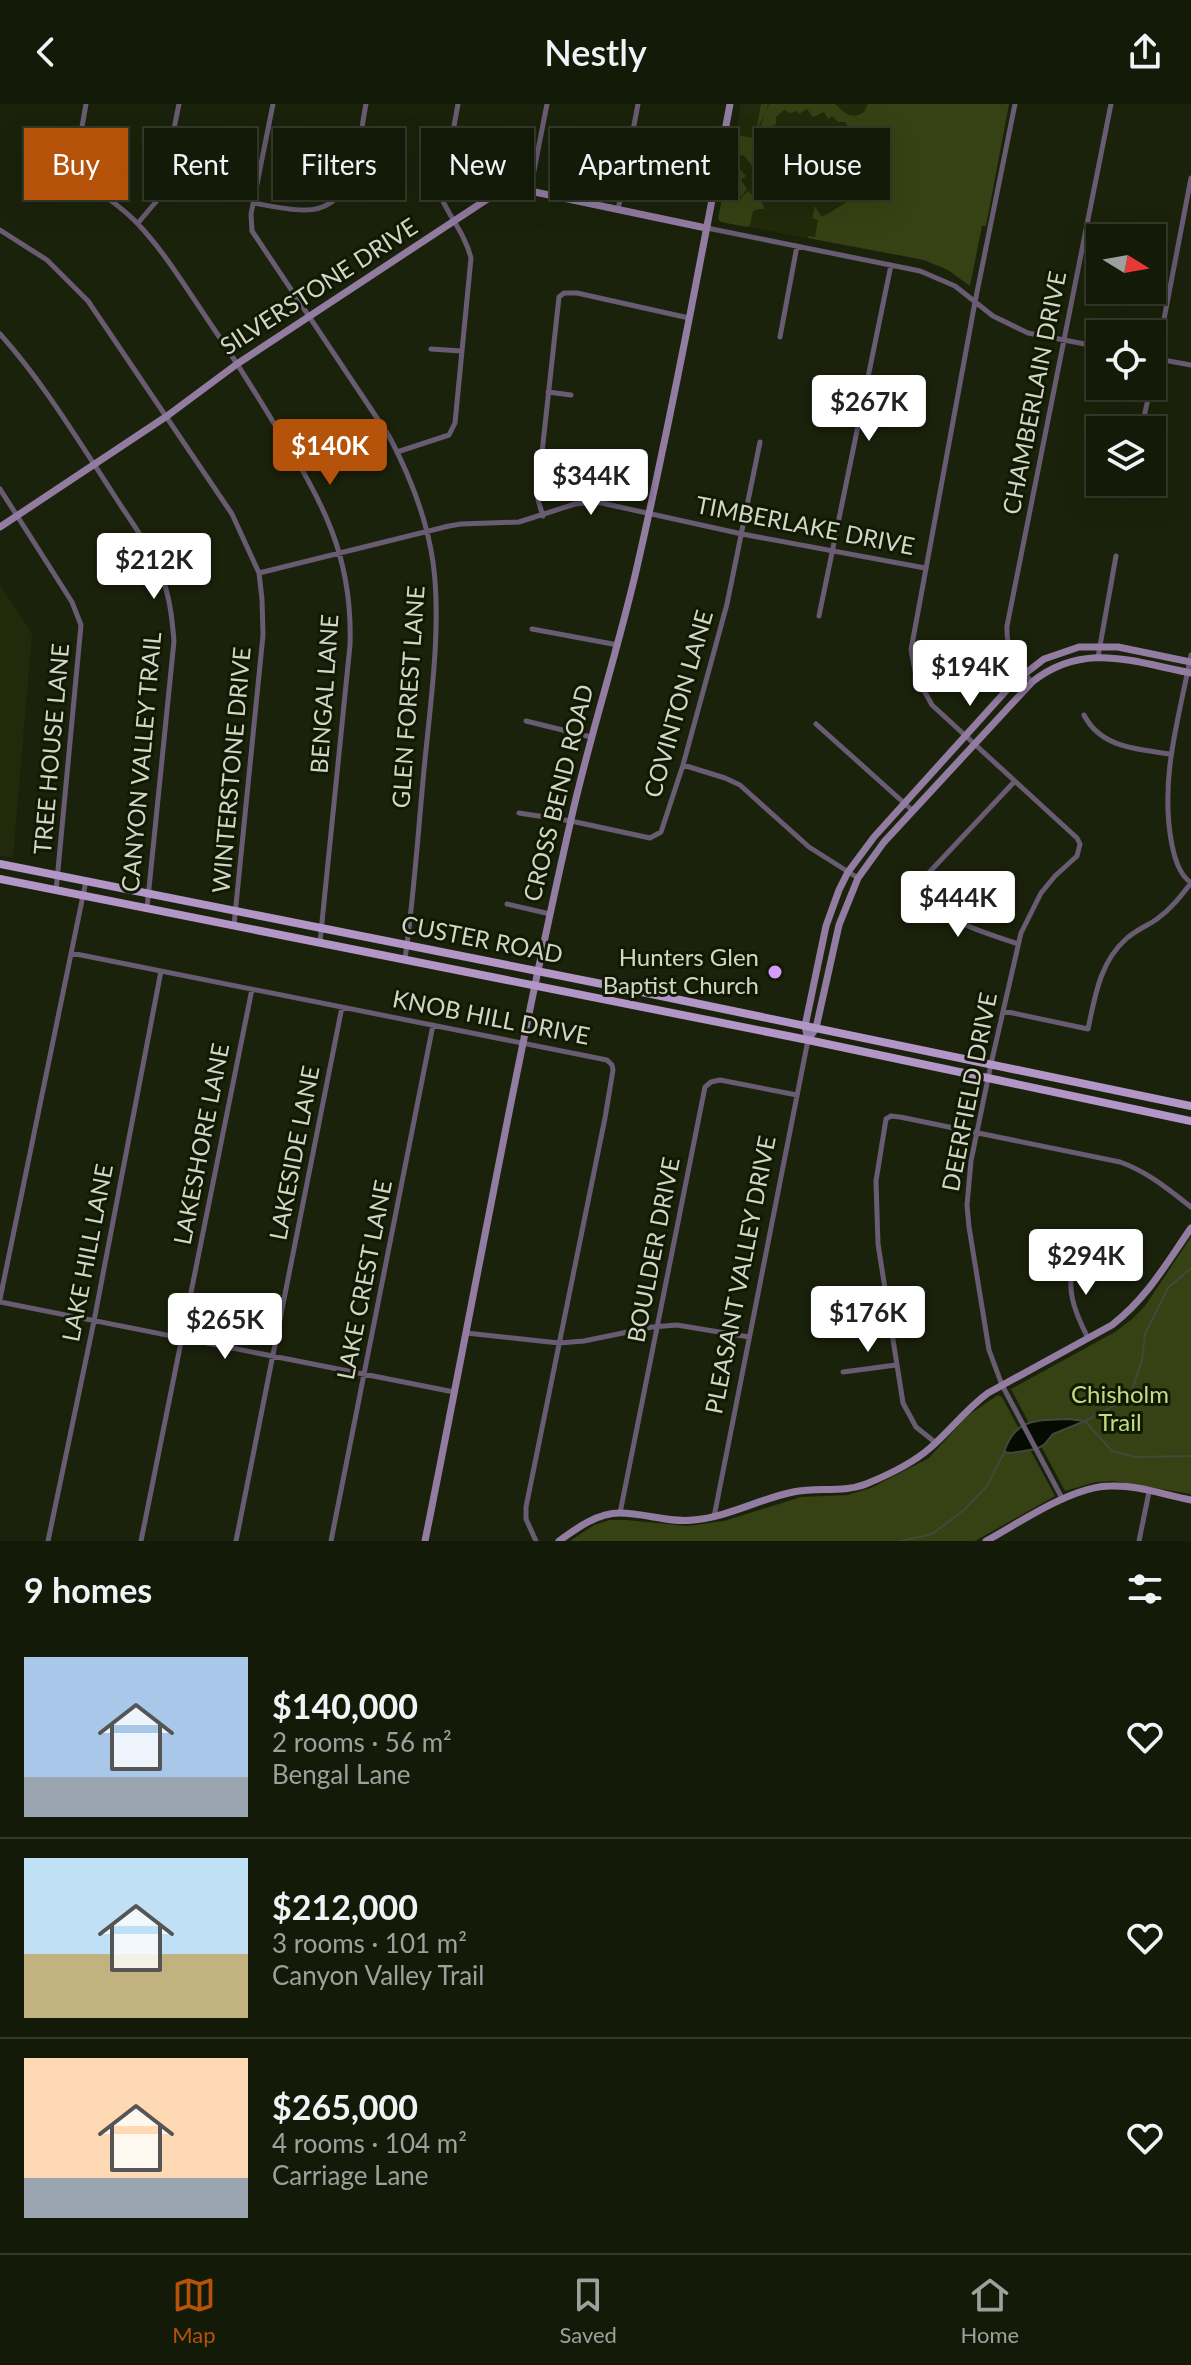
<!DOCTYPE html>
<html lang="en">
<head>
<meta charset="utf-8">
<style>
	body { margin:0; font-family:Lato,sans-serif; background:#212716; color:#f1f3f6; height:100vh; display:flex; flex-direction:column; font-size:30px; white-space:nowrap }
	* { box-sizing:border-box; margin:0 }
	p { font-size:26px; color:#9da19c }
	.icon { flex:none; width:44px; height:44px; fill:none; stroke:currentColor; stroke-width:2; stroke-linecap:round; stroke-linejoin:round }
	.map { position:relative; height:1437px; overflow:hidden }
	.panel { display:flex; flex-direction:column; background:#141a08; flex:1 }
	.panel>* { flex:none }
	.banner { position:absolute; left:24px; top:24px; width:1144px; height:72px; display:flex; gap:16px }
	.needle { width:52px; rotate:101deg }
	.tools { position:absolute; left:1086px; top:120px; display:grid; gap:16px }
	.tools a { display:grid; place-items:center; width:80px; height:80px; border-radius:0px; background:#141a08; box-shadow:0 8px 32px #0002,0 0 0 2px #333829; font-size:40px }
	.price { position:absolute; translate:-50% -68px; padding:0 18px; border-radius:8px; background:#fff; color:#222; font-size:26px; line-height:52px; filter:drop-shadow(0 2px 4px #0008) }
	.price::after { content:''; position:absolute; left:50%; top:48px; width:24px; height:18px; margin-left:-12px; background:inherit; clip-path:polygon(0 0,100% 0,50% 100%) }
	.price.current { background:#b45309; color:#fff }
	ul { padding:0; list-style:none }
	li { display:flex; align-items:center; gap:24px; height:200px; padding:0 24px }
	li+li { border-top:2px solid #333829 }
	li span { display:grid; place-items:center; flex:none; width:224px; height:160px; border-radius:0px; color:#555 }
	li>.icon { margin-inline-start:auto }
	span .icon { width:96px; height:96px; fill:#fffc; stroke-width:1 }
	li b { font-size:34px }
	h2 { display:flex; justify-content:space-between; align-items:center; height:96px; padding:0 24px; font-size:34px }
	.chip { padding:0 28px; border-radius:0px; background:#141a08; box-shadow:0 8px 32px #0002,0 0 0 2px #333829; font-size:28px; line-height:72px }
	.chip.current { background:#b45309; color:#fff }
	header { display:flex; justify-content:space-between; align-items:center; height:104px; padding:0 24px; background:#141a08; font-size:36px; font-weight:600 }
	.tab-bar { display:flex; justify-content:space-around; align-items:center; height:112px; border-top:2px solid #333829; background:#141a08; font-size:22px; color:#9da19c }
	.tab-bar a { display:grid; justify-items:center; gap:4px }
	.tab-bar .current { color:#b45309 }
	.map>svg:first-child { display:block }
	.built { fill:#212a0b }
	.green { fill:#364213 }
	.water { fill:#050b00; stroke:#42483c; stroke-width:2 }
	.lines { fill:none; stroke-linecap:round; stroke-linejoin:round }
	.stream { stroke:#42483c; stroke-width:2 }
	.street { stroke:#685b72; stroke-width:5 }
	.secondary { stroke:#927ca2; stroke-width:7 }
	.primary { stroke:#b396c8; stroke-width:8 }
	.poi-dot { fill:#d49cfb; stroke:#121903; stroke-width:3 }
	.labels { text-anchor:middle; stroke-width:6; stroke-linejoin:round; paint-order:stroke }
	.street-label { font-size:24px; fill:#d1d6c8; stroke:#121903 }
	.poi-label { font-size:24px; fill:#d1d6c8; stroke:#121903; text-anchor:end }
	.park-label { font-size:24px; fill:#c1dd82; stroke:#121903 }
</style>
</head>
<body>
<header><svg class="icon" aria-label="back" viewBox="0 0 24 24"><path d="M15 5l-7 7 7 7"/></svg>Nestly<svg class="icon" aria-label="share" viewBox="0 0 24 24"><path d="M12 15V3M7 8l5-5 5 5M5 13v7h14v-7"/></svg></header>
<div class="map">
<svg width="1191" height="1437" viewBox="0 0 1191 1437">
	<rect width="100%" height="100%" fill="#1b220b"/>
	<path class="built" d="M741 0H881L853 143 719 117Z
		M0 481 32 529 13 754 0 752Z"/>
	<path class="green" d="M761 0H768L766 8 769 0H835C844 8 851 17 864 8L868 0H1009L986 122H982L970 182 948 166 924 156 808 134V132L815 133 818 116 812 114 815 102 821 112 826 111 848 97 845 91 851 82 842 68 848 65 842 53 866 33H874L875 30 865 31 850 46 846 41 850 38 847 30 849 24 845 18H838L832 12 828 15 824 8 813 13 807 5 799 10 797 7 790 9 784 6 776 13V20L773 22 775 26 767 31 773 41 765 47 756 34 765 10 756 27Z
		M734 31 754 34 768 57 770 63 762 68H757L744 52 731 47Z
		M729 58 737 62 746 72 741 76 747 85 739 95H736L733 90 724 96 733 93 735 97 739 99 743 91 749 87 755 96 759 93 765 105H758L753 107 750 121 747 123 721 118 718 115Z
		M1191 1133V1390L1113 1377 1096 1378 1065 1387 1011 1285 1115 1228 1132 1215 1145 1202Z
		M998 1291 1002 1293 1055 1392 975 1437H570L594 1421 610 1416H626L687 1422 724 1417 801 1393 847 1391 871 1384 929 1354 967 1312Z"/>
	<path class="water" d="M1068 1315 1085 1317 1053 1330 1044 1341 1036 1345 1011 1349 1004 1348C1016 1313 1036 1317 1068 1315Z"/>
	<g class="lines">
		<path class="stream" d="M1083 1318 1119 1299 1132 1286 1142 1256 1145 1230 1168 1184 1191 1164
			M1086 1318 1112 1347 1135 1353 1191 1352
			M902 1437 932 1430 964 1406 987 1382 1005 1347"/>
		<path class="street" d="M86 0 76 57 78 69C96 88 120 100 138 120 168 152 191 192 216 228 238 260 258 293 278 326 323 398 353 453 350 541L320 838
			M273 0 251 110 252 127 389 332C409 370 427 416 433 458 442 522 430 602 424 666 418 729 414 792 405 855
			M1015 0 975 198 911 546 916 572 932 601 1077 734 1080 740 1077 752 1055 772 1041 789 1021 829 991 960 971 1057 967 1101 969 1123 989 1246 1002 1281 1063 1396
			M530 87 547 0
			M254 99C270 102 287 106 303 106 357 108 358 39 366 0
			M618 106 638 0
			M138 119 160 93 179 0
			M707 124 920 167 955 182 993 212 1028 229 1100 243
			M0 126 47 156 88 197 232 410 259 469 262 495 263 531 234 821
			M0 230C43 278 78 336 114 391 129 415 148 439 159 465 169 488 172 512 174 537L147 804
			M780 233 797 142
			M431 245 461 247
			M1152 254 1191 261
			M1152 278 1191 74
			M548 288 571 291
			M1141 326 1151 282
			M397 348 449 331 455 319 471 154C465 130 450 114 441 93L458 0
			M0 385 72 498 81 521 56 787
			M543 412 538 396 539 376 559 193 564 189H577L689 214
			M259 469 449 422 461 420 519 418 575 400 597 398 742 430 925 464
			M819 512 891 161
			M532 525 618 541
			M1098 553 1116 452
			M1032 578C1015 560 1006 548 1007 522L1111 0
			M1084 611C1101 644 1137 645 1170 650
			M526 617 591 633
			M816 620 913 707
			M683 661 725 674 740 681 809 743 858 774
			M1015 677 923 775 918 781 917 786C944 818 980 827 1018 840
			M519 709 571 717 650 734 661 728 683 661 727 500 760 338
			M1191 779C1179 770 1175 755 1172 741 1159 676 1179 614 1191 551
			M507 800 550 810
			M71 849 607 956 612 961 613 966 605 1014 526 1403V1415L536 1437
			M1003 907 1088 925C1095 892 1100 858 1126 835 1136 826 1147 822 1157 815 1171 805 1181 792 1191 779
			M1074 1152C1066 1185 1073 1205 1088 1234
			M0 1195 86 777
			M0 1198 454 1288
			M466 1229 559 1239 584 1237 652 1223 677 1221 749 1233
			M843 1268 896 1261
			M936 1339 916 1323 903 1299 878 1140 876 1077 886 1015 891 1012 900 1013 1120 1058C1148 1068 1168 1085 1191 1103
			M620 1409 705 983 711 978 720 976 797 991
			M714 1413 808 936
			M48 1437 94 1217 161 867
			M141 1437 252 885
			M236 1437 342 903
			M331 1437 433 921
			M1139 1437 1149 1388"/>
		<path class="secondary" d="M0 423 167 312 237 260 495 90 516 86 530 87 706 124
			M808 936 805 922 826 822 839 786 848 768 874 733 1014 578 1044 555 1079 543H1118L1191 558
			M808 936 816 924 839 821 858 774 884 738 1032 578C1084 537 1133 558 1191 569
			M425 1437C473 1198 516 958 570 720 589 634 617 550 637 463 672 310 701 155 730 0
			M559 1437C577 1424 597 1409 620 1409 645 1409 668 1419 693 1416 728 1413 759 1395 793 1388 818 1383 843 1389 866 1380 888 1371 913 1359 930 1344 951 1326 965 1306 988 1289L1112 1221C1147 1194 1166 1160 1191 1124
			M986 1437C1021 1418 1072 1382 1111 1382 1137 1381 1165 1391 1191 1396"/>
		<path class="primary" d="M0 760 627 885 1191 1002
			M0 775 808 936 1191 1017"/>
	</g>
	<circle class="poi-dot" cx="775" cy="868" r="8"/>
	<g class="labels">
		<g class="street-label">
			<text transform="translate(319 183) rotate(-33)" y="8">SILVERSTONE DRIVE</text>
			<text transform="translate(1035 289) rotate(-79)" y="8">CHAMBERLAIN DRIVE</text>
			<text transform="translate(805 422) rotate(11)" y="8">TIMBERLAKE DRIVE</text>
			<text transform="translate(325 590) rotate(-86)" y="8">BENGAL LANE</text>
			<text transform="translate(409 593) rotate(-86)" y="8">GLEN FOREST LANE</text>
			<text transform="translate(679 600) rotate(-74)" y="8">COVINTON LANE</text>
			<text transform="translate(52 645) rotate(-85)" y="8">TREE HOUSE LANE</text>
			<text transform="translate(142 658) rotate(-85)" y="8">CANYON VALLEY TRAIL</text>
			<text transform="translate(232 666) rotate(-85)" y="8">WINTERSTONE DRIVE</text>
			<text transform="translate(559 689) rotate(-76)" y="8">CROSS BEND ROAD</text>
			<text transform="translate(482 836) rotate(11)" y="8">CUSTER ROAD</text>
			<text transform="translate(491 914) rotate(11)" y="8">KNOB HILL DRIVE</text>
			<text transform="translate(970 988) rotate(-79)" y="8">DEERFIELD DRIVE</text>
			<text transform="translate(202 1040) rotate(-79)" y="8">LAKESHORE LANE</text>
			<text transform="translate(295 1049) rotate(-79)" y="8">LAKESIDE LANE</text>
			<text transform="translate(654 1146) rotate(-79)" y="8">BOULDER DRIVE</text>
			<text transform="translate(88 1149) rotate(-79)" y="8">LAKE HILL LANE</text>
			<text transform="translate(741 1171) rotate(-79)" y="8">PLEASANT VALLEY DRIVE</text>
			<text transform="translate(365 1176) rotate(-79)" y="8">LAKE CREST LANE</text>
		</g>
		<g class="poi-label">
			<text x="759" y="862">Hunters Glen<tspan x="759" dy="28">Baptist Church</tspan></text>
		</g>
		<g class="park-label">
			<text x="1120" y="1299">Chisholm<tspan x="1120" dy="28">Trail</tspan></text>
		</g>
	</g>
</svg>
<div class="tools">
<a><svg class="needle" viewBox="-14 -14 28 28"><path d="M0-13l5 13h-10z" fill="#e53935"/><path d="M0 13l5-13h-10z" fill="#9da19c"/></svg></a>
<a><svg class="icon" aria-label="locate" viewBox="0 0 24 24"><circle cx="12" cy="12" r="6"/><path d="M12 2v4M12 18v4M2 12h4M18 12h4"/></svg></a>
<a><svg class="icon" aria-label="layers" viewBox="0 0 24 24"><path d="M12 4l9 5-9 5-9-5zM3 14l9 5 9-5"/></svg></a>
</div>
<b class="price" style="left:869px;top:339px">$267K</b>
<b class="price current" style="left:330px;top:383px">$140K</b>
<b class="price" style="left:591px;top:413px">$344K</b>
<b class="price" style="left:154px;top:497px">$212K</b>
<b class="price" style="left:970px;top:604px">$194K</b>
<b class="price" style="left:958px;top:835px">$444K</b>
<b class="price" style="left:1086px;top:1193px">$294K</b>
<b class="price" style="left:868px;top:1250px">$176K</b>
<b class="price" style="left:225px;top:1257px">$265K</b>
<div class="banner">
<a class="chip current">Buy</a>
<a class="chip">Rent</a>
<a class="chip">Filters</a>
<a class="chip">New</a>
<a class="chip">Apartment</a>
<a class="chip">House</a>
</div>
</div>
<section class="panel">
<h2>9 homes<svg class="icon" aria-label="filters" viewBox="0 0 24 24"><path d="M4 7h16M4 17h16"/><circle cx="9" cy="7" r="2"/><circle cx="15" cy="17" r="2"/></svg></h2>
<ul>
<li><span style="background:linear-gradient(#a9c7e8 75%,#9aa5b1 0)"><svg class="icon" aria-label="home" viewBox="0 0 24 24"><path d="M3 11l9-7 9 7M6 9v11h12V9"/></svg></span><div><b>$140,000</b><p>2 rooms · 56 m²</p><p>Bengal Lane</p></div><svg class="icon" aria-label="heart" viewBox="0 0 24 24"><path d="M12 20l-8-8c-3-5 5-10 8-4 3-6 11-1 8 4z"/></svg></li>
<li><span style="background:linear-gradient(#bfe0f5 60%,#c2b280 0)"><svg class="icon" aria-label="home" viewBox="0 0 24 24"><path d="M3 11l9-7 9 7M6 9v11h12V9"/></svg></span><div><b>$212,000</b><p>3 rooms · 101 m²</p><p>Canyon Valley Trail</p></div><svg class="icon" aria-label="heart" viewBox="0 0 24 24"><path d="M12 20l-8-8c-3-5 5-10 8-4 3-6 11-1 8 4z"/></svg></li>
<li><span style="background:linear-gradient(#ffd9b3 75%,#9aa5b1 0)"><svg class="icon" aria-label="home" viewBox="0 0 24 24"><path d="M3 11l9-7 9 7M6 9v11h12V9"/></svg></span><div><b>$265,000</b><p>4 rooms · 104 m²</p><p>Carriage Lane</p></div><svg class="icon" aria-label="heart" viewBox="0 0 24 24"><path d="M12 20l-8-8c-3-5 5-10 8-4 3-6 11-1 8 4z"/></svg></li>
</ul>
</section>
<nav class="tab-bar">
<a class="current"><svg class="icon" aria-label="map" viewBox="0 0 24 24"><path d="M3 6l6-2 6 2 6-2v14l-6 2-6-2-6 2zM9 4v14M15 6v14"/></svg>Map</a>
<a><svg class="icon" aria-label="saved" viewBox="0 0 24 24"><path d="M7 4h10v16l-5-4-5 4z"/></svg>Saved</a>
<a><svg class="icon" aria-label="home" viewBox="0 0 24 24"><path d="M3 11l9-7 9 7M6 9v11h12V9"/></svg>Home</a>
</nav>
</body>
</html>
